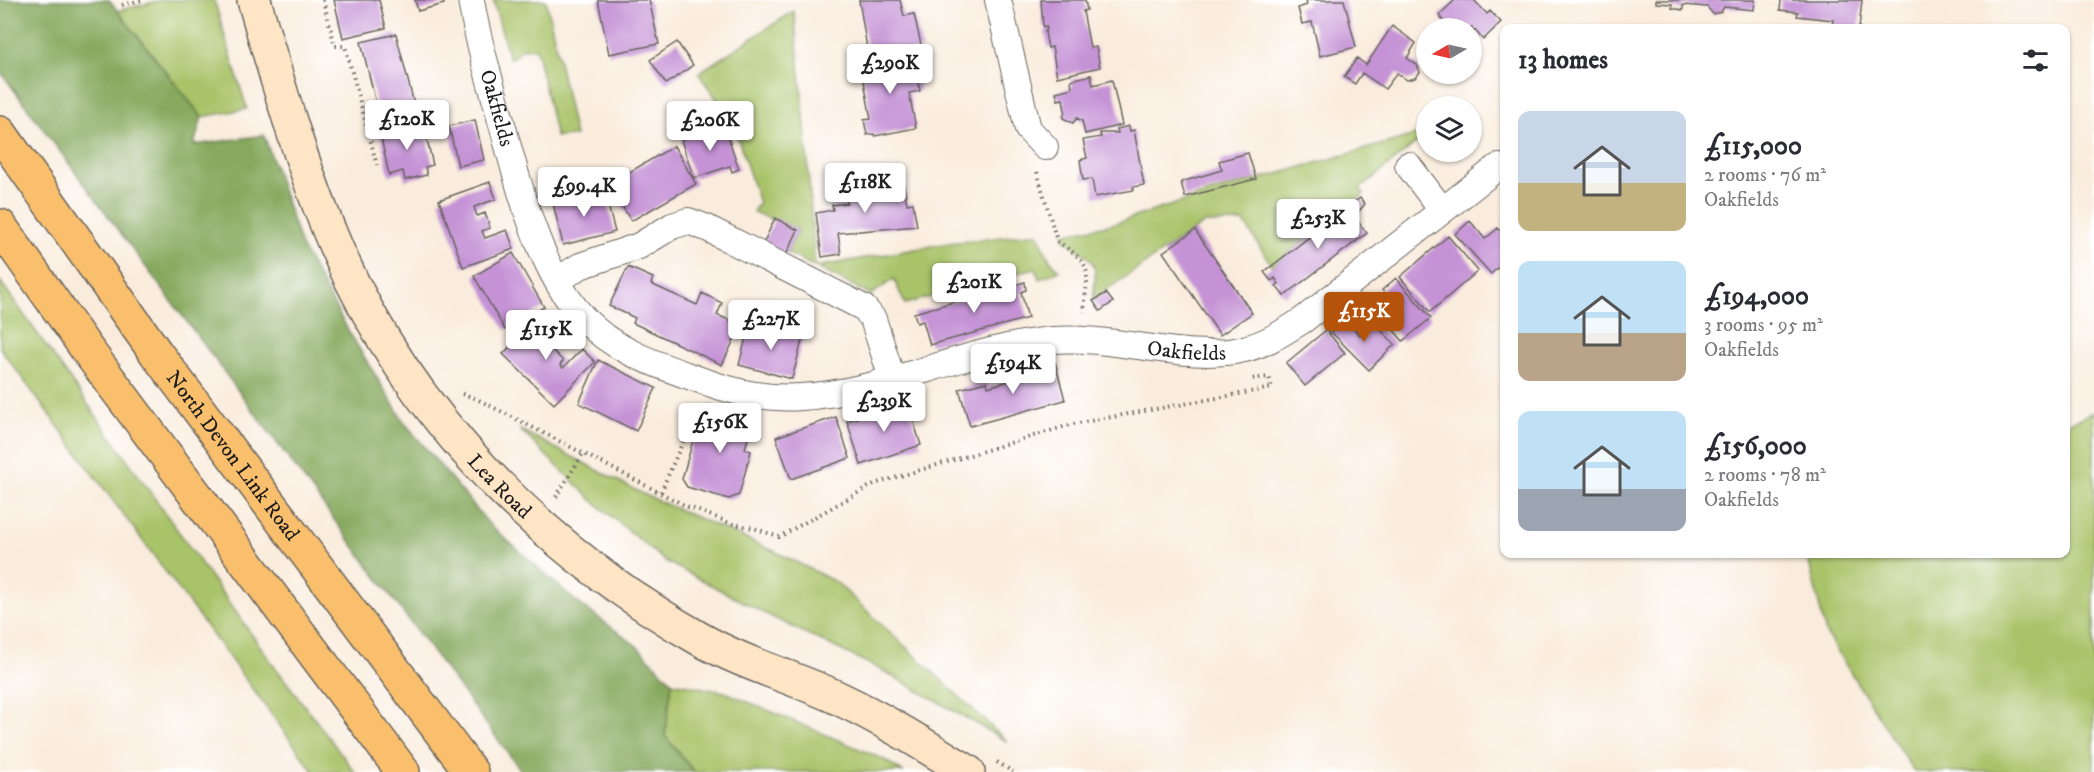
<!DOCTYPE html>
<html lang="en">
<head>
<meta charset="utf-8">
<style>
	body { margin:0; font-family:"IM FELL DW Pica",serif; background:#f2f2f3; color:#2b2b33; height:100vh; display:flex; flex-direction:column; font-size:22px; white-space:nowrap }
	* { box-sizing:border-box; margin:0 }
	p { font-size:20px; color:#7c7c81 }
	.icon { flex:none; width:33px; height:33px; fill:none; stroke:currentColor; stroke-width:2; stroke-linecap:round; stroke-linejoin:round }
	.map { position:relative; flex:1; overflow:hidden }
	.drawer { position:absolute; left:1500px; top:24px; width:570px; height:534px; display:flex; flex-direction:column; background:#fff; border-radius:12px; box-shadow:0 2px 4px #0004 }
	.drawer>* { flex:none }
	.needle { width:39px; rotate:261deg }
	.buttons { position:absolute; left:1416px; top:18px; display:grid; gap:12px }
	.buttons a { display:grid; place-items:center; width:66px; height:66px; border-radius:50%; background:#fff; box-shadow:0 2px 4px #0004; font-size:30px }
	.price { position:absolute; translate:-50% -51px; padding:0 14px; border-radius:6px; background:#fff; color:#222; font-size:20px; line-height:39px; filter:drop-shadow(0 2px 3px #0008) }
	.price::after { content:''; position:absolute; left:50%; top:36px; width:18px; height:14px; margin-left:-9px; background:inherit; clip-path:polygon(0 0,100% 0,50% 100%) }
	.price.selected { background:#b45309; color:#fff }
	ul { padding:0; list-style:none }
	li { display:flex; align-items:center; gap:18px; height:150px; padding:0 18px }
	li span { display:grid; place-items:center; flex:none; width:168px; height:120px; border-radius:12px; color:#555 }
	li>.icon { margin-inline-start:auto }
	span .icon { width:72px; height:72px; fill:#fffc; stroke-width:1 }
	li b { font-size:26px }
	h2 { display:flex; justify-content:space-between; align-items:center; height:72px; padding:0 18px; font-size:26px }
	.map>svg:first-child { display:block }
	.green { fill:#a9c369; stroke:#627042; stroke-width:1.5 }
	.forest { fill:#86a95d; stroke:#51623c; stroke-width:1.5 }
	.building { fill:#c492d5 }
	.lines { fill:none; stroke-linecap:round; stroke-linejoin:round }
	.street-casing { stroke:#69655f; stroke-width:28 }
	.secondary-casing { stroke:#69655f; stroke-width:36 }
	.highway-casing { stroke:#69655f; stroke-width:36 }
	.path { stroke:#69655f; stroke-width:4; stroke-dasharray:1.5 4.5; stroke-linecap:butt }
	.street { stroke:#fff; stroke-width:26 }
	.secondary { stroke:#fde5c5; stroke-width:33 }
	.highway { stroke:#f9bf6d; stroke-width:33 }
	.labels { text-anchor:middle; stroke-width:4.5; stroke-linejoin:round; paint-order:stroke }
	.street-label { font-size:21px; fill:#1c1c1c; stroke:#fff }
</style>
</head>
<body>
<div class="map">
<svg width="2094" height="772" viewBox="0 0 2094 772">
	<rect width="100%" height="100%" fill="#fff"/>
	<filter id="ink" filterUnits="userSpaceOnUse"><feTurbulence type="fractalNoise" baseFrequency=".0167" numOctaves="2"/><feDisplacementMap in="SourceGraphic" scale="12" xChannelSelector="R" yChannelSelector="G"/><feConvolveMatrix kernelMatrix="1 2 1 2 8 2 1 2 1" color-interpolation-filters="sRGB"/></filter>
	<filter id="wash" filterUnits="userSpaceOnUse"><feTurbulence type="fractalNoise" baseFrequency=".008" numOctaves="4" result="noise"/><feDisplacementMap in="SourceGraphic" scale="24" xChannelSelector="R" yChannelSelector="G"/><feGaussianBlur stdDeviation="1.35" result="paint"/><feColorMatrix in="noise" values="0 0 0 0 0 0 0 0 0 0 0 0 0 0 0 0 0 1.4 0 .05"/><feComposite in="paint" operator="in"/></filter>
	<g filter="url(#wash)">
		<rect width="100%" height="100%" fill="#f9ecdc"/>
		<path class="green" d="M162 0H214L247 109 202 117 117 11Z
			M493 0H546L575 136 556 137 536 48 521 49 516 56 509 58Z
			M794 11 806 138 815 267 949 243 1038 233 1048 257 1059 271 1039 279 1035 268 905 304 894 279 871 295 787 253 798 230 753 212 759 203 732 120 698 73Z
			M1426 132V140L1417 142 1360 189 1364 194 1360 198 1272 266 1244 222 1205 223 1093 299C1099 259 1095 262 1065 240L1063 234 1112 224 1213 192Z
			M0 281 272 663 355 772H314L0 348Z
			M2094 412V772H1914L1826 634 1807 554H2066V424Z
			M519 429 643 494 776 552 836 582 1008 742 882 670 766 614 665 561 593 501Z
			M672 682 725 692 883 759 903 772H694L665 736Z"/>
		<path class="forest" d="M0 0H109L202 117 194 145 264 135 301 246 352 337 404 422 489 524 577 602 637 646 672 682 665 736 694 772H522L0 71Z"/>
		<g id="blocks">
			<path class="building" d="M334 0H379L386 28 343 38Z
				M415 0H443L444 4 418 11Z
				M598 0H649L659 44 609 54Z
				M859 0H900L904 16 914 14 922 49 869 60Z
				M1041 0H1085L1087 10 1083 11 1090 48 1096 47 1100 67 1057 77 1052 47 1048 48 1045 32 1047 29 1046 26 1043 27Z
				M1306 0H1344L1356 47 1320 56 1312 22 1302 24 1298 8 1307 5Z
				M1455 0H1474L1487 14 1490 11 1501 22 1483 40 1475 30 1472 33V28H1440L1445 24 1439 15Z
				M1656 0H1755L1754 10 1724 7 1721 12 1713 14 1707 7 1683 5V10L1672 8V4L1656 3Z
				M1781 0H1862L1859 28 1832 26 1833 20 1797 16 1798 12 1780 10Z
				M1392 26 1416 43 1407 58 1417 65 1420 72 1415 78 1407 80 1397 73 1385 89 1362 73 1355 84 1344 77 1357 58 1366 65Z
				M396 34 418 119 382 128 361 42Z
				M677 42 693 65 666 84 650 60Z
				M913 55 920 91 909 93 916 128 875 136 874 134 867 135 864 120 871 119 861 65Z
				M1091 75 1093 85 1112 80 1122 125 1085 134 1082 121 1077 118 1073 123 1063 118 1065 111 1063 99 1058 100 1056 92 1072 88 1071 80Z
				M475 120 484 160 458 166 449 126Z
				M423 123 433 165 425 167 427 175 405 180 403 171 389 175 380 133Z
				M724 125 739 169 732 172 730 166 694 178 681 140Z
				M1129 126 1130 131 1134 130 1144 185 1133 187 1134 190 1095 197 1092 179 1083 180 1080 160 1087 158 1083 140 1101 137 1100 133H1118L1117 129Z
				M674 146 696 184 631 221 609 184Z
				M1248 153 1256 179 1185 197 1181 182 1222 170 1219 161Z
				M903 180 907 204 913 203 917 226 838 233 841 254 822 257 816 213 833 210 832 205 847 203 846 188Z
				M490 182 496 199 474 207 477 216 485 213 490 228 482 231 485 238 507 230 514 249 463 267 439 200Z
				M604 190 615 232 563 245 553 203Z
				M1360 198 1365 204 1354 217 1367 233 1284 296 1276 286 1279 284 1275 278 1271 281 1264 272Z
				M775 218 798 230 786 255 763 244Z
				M1470 221 1485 239 1498 228 1504 235V262L1491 274 1455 234Z
				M1195 230 1252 313 1220 335 1163 252Z
				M1448 236 1478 271 1430 312 1400 277Z
				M513 253 544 307 505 330 474 276Z
				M628 267 653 278 651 284 697 305 702 293 722 303 717 315 741 325 722 365 633 323 635 318 609 306Z
				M1396 278 1431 318 1403 341 1384 319 1397 308 1382 290Z
				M1025 282 1026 290 1021 292 1028 318 930 345 923 321 917 323 914 313Z
				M1106 293 1113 302 1100 311 1093 301Z
				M543 313 557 327 540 345 543 348 546 344 563 361 560 365 563 368 582 349 595 362 554 404 503 354Z
				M1344 319 1360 335 1372 322 1395 344 1369 370 1331 332Z
				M746 322 803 337 792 379 739 365 747 334 743 333Z
				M1326 330 1345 353 1305 386 1286 363Z
				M598 360 656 388 636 431 579 403Z
				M1055 362 1065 400 970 426 959 389 987 382 988 387 1030 375 1028 369Z
				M907 401 921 445 861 465 847 421Z
				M708 405 754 417 745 449 751 451 739 495 729 499 687 487 682 479 694 437H700Z
				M836 417 850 458 791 479 776 437Z"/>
		</g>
	</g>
	<g filter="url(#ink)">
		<use href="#blocks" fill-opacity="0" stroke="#69655f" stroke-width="1.5"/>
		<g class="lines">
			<defs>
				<g id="street">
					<path id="s1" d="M471 0C477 40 490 79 500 117 519 184 540 283 596 330 621 352 658 365 689 376 726 390 761 400 801 397 887 392 967 347 1053 340 1113 335 1190 363 1244 349 1266 344 1284 332 1303 320L1498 167"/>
					<path d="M998 0 1028 129 1045 147"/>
					<path d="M1408 165 1442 210"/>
					<path d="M558 280 580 266 639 246 672 226 688 221 707 228 864 308 873 319 892 378"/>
				</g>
				<g id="secondary">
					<path id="s2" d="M254 0C278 83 302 168 336 247 409 416 542 549 700 639 744 664 793 677 838 698 883 719 926 746 968 772"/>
				</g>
				<g id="highway">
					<path id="s3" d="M0 133 156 353 471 772"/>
					<path d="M0 226 88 351 403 772"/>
				</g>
			</defs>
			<use href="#street" class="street-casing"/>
			<use href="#secondary" class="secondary-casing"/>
			<use href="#highway" class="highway-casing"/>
			<path class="path" d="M323 0 335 46H345L377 165
				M122 5 142 0
				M1037 172 1057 241C1096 267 1087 269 1084 312
				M462 394 475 398 686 506 733 524 754 528 779 537 874 484 1073 424 1272 388 1269 377 1249 379
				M661 492 697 409
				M556 497 584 452
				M997 762 1013 772"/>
			<use href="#street" class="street"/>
			<use href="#secondary" class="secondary"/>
			<use href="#highway" class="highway"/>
		</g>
	</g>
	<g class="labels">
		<g class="street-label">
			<text dy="7" stroke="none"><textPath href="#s1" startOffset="111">Oakfields</textPath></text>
			<text dy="7" stroke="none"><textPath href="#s1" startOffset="970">Oakfields</textPath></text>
			<text dy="7" stroke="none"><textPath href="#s3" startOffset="398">North Devon Link Road</textPath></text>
			<text dy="7" stroke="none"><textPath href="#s2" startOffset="552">Lea Road</textPath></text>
		</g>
	</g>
</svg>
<div class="buttons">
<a><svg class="needle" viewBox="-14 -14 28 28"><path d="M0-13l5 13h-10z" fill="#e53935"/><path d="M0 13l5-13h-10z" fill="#7c7c81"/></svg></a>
<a><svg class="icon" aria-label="layers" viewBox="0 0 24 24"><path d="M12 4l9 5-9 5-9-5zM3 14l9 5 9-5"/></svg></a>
</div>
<b class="price" style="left:890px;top:95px">£290K</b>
<b class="price" style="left:407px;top:151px">£120K</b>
<b class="price" style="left:710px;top:152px">£206K</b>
<b class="price" style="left:865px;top:214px">£118K</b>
<b class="price" style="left:584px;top:218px">£99.4K</b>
<b class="price" style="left:1318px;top:250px">£253K</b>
<b class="price" style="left:974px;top:314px">£201K</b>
<b class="price selected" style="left:1364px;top:343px">£115K</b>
<b class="price" style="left:771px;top:351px">£227K</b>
<b class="price" style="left:546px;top:361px">£115K</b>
<b class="price" style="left:1013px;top:395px">£194K</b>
<b class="price" style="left:884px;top:433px">£239K</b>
<b class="price" style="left:720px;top:454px">£156K</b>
<section class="drawer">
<h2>13 homes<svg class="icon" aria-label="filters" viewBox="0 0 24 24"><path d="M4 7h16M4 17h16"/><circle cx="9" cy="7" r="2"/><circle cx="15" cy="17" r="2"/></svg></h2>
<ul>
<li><span style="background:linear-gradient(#c9d6e8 60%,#c2b280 0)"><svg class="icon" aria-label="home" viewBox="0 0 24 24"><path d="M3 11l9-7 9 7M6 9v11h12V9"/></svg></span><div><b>£115,000</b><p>2 rooms · 76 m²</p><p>Oakfields</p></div></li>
<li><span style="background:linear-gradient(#bfe0f5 60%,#b9a48a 0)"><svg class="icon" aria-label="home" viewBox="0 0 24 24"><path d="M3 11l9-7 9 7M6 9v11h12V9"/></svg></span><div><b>£194,000</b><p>3 rooms · 95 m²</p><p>Oakfields</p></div></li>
<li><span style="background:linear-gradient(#bfe0f5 65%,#9aa5b1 0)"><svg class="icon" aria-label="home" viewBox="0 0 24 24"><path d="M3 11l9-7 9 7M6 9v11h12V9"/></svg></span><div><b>£156,000</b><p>2 rooms · 78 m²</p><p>Oakfields</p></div></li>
</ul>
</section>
</div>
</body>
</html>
